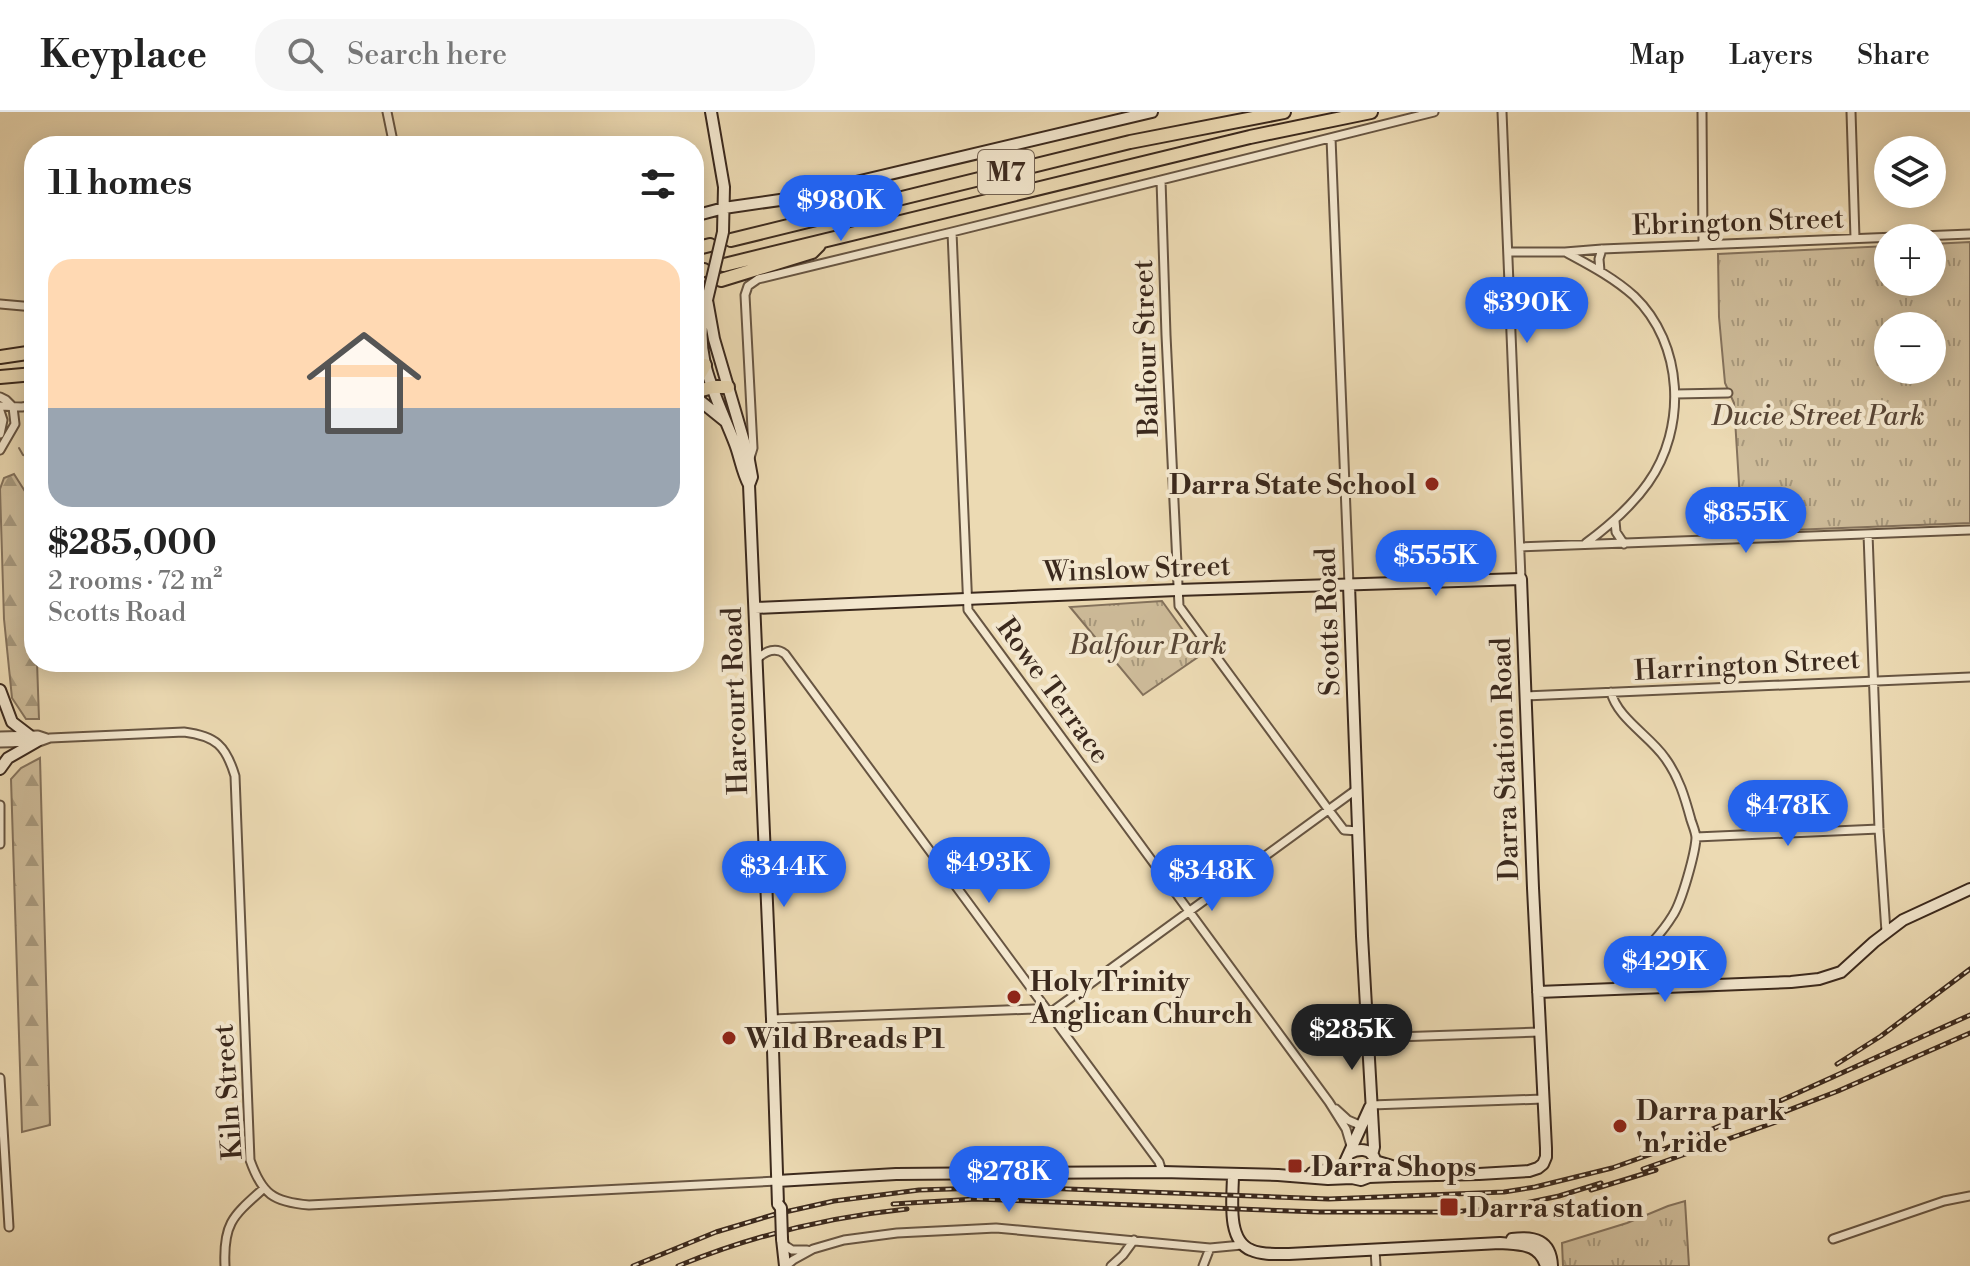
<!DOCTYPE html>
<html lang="en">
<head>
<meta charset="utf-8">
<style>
	body { margin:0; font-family:"Libre Bodoni",serif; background:#f6f6f6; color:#222; height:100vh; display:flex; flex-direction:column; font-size:30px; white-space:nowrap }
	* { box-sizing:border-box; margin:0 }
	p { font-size:26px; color:#767676 }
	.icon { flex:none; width:44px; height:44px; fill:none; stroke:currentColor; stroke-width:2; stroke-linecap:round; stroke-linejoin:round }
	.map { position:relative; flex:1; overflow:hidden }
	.panel { position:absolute; left:24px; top:24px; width:680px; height:536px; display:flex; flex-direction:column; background:#fff; border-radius:32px; box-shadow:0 4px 20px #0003 }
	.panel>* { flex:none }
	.fabs { position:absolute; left:1874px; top:24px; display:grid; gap:16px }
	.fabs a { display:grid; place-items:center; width:72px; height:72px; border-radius:50%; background:#fff; box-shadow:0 4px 20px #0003; font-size:40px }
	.price { position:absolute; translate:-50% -68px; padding:0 18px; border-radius:28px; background:#2563eb; color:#fff; font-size:26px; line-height:52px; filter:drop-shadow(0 2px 4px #0008) }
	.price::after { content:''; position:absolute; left:50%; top:48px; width:24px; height:18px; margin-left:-12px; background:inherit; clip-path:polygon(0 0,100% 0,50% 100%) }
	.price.on { background:#222; color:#fff }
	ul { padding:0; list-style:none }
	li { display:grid; align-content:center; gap:16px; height:424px; padding:0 24px }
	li+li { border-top:2px solid #e0e0e0 }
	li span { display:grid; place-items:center; height:248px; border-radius:24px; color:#555 }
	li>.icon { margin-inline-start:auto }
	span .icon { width:144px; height:144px; fill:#fffc; stroke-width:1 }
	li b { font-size:34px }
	h2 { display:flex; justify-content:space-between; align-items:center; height:96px; padding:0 24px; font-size:34px }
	header { display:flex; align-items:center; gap:48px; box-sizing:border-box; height:112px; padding:0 40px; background:#fff; border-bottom:2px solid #e0e0e0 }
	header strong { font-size:38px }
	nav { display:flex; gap:44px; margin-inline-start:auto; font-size:28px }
	.search { width:560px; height:72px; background:#f6f6f6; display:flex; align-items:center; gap:20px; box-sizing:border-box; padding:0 28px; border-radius:32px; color:#767676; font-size:30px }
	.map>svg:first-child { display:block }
	.forest { fill:url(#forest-firs); stroke:#84725c; stroke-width:2 }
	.park { fill:url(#park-tufts); stroke:#84725c; stroke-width:2; fill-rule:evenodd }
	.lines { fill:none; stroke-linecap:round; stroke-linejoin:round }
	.stream { stroke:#816f58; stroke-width:2 }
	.street-casing { stroke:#675542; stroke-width:11 }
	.secondary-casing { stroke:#3b291d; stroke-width:14 }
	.highway-casing { stroke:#3b291d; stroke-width:16 }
	.street { stroke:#f3e7ce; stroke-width:7 }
	.secondary { stroke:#f3e7ce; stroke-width:10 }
	.highway { stroke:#ecdab3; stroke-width:12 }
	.rail-casing { stroke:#3b291d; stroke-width:5 }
	.rail { stroke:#f3e7ce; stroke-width:2; stroke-dasharray:6; stroke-linecap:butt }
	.secondary-bridge-casing { stroke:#3b291d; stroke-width:14; stroke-linecap:butt }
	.secondary-bridge { stroke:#f3e7ce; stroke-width:10 }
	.poi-dot { fill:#8f2418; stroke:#f3e7ce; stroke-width:3 }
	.labels { text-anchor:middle; stroke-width:8; stroke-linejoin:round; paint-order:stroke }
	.shield { fill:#f3e7ce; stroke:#726252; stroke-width:2 }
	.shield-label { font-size:26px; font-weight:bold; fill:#3b291d }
	.street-label { font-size:28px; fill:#3b291d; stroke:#f3e7ce }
	.park-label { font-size:28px; font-style:italic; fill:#584636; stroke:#f3e7ce }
	.poi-label { font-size:28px; font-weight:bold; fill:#3b291d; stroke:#f3e7ce; text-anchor:start }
</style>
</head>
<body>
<header>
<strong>Keyplace</strong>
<div class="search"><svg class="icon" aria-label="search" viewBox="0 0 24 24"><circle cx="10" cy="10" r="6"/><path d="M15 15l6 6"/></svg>Search here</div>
<nav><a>Map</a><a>Layers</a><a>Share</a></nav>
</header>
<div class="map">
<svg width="1970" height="1154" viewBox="0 0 1970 1154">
	<defs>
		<pattern id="forest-firs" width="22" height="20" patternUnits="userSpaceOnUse" patternTransform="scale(2)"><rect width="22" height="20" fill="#cebc9a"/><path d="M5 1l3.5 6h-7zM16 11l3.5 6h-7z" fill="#a8997d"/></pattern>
		<pattern id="park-tufts" width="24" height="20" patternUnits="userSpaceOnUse" patternTransform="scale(2)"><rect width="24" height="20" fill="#cebc9a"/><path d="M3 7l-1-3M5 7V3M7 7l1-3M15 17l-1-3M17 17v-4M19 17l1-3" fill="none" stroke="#a8997d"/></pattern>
	</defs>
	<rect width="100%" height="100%" fill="#ecdab3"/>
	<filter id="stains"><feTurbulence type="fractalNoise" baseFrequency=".0025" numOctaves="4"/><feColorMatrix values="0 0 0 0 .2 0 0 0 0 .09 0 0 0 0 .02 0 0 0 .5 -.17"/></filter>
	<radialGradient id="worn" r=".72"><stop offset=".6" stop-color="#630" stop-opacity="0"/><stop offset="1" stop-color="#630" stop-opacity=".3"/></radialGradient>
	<path class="forest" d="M14 362 33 392 34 550H37L39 607H26L12 586 4 507 0 377 4 366Z
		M40 646 50 1013 22 1020 11 667 21 656Z"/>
	<path class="park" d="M1970 130V411L1742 420 1734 291 1725 271 1719 205 1718 142 1888 134V170H1932V132ZM1888 214H1932V258H1888Z
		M1162 489 1201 543 1143 583 1070 495Z
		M1685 1089 1689 1154H1563L1562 1131 1627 1111 1668 1094Z"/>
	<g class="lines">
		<path class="stream" d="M19 336 23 343 34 345"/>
		<defs>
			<path id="street" d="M387 0 394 34
				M1502 0 1521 467
				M1702 0 1703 132
				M1851 0 1855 126
				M1331 26 1349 473
				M1161 68 1166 223 1179 494 1328 697 1344 718 1358 719
				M952 120 968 498 1329 990 1346 1017 1351 1034
				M1508 140H1565L1602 137 1970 122
				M1567 141C1591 154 1614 166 1634 184 1684 232 1687 316 1648 371 1631 395 1609 414 1586 431
				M1600 159 1599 147 1602 137
				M0 192 34 195
				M1675 282 1728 281
				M0 285 6 288 13 295
				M0 294 22 295 34 293
				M0 299 3 308 0 322
				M0 338 15 312 13 295
				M750 346 753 336 745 183 748 174 758 167 952 120 1434 0
				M1615 409 1616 420 1624 432
				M1868 422 1879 717 1886 820
				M1520 435 1970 418
				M758 546C766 539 776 535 785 542L1159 1050 1162 1060
				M1611 580C1617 606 1650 624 1665 646 1679 665 1685 686 1691 708 1693 714 1696 721 1696 726 1695 742 1682 789 1673 803 1659 826 1639 844 1620 863L1618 869V877
				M1525 584 1970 565
				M0 624 38 623 47 626
				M0 631 39 630 50 626 184 620C216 624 226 634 235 664L250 1048C262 1082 273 1090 309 1093L777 1069
				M0 693V732
				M1696 725 1879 717
				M772 907 1034 897 1050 901 1357 677
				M1367 926 1540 920
				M0 966 9 1115
				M1371 993 1543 987
				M1336 997 1348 1008 1362 1014
				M1833 1127 1944 1089 1970 1084
				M783 1132 792 1138H807
				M1375 1138 1376 1154
				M225 1154C223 1111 233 1104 263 1077
				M786 1154 793 1148 813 1137 844 1128 897 1121 957 1118 996 1116 1210 1136 1242 1133
				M1111 1154 1123 1143 1134 1128
				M1203 1154 1210 1136"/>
			<path id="secondary" d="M711 0 724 75 723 120
				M694 104 724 96 780 88 1152 0
				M707 188 714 227 748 343 752 365 749 373 772 907 778 1092
				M707 188C690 241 716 283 735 332 740 345 742 360 749 373
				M699 288 725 309
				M1349 473 1362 824 1374 1035 1372 1043
				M755 496 1177 478 1521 467 1533 776 1546 1036V1045L1543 1052 1538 1056 1529 1059 1479 1062 1394 1064 1369 1065 1361 1068 1352 1066 1328 1067 1278 1063 1162 1060 896 1062 777 1069
				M0 578 12 610 29 623
				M0 657 8 646 36 630
				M1538 880 1791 870 1819 867 1841 860 1874 830 1903 808 1970 777
				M1350 1041C1370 1031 1384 1048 1369 1065
				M1375 1049 1412 1060
				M1312 1061 1345 1054
				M1233 1062C1233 1085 1226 1128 1251 1138 1262 1143 1277 1142 1289 1142L1500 1131C1521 1133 1539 1131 1546 1154
				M1352 1066 1346 1059 1345 1050 1370 995
				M782 1127 785 1154
				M1512 1127C1534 1124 1551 1128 1552 1154"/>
			<path id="highway" d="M731 128 1130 30 1284 0
				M694 137 710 133
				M724 153 1250 25 1371 0
				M694 161 704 158
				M721 168 812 140 819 133
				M694 176 700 175
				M0 245 34 240
				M0 265 34 262
				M694 272 705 253
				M694 280 713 275H728"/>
		</defs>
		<use href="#street" class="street-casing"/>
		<use href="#secondary" class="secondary-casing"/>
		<use href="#highway" class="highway-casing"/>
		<use href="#street" class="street"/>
		<use href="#secondary" class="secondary"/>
		<use href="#highway" class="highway"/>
		<defs>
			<path id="rail" d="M1837 952 1881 924 1970 857
				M1763 1008 1838 979 1970 921
				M1643 1057 1779 1009
				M1591 1078 1656 1058
				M893 1092 976 1087 1319 1100H1450L1502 1096 1559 1084 1601 1071
				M633 1154 716 1120 776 1102 834 1089 919 1078 1014 1075 1329 1087 1504 1080 1535 1075 1612 1056 1657 1040 1775 991 1970 903
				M678 1154C751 1124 828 1105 907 1097"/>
		</defs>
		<use href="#rail" class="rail-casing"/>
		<use href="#rail" class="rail"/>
		<defs>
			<path id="secondary-bridge" d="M707 188 723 120
				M778 1092 781 1096 782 1127"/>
		</defs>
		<use href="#secondary-bridge" class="secondary-bridge-casing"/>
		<use href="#secondary-bridge" class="secondary-bridge"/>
	</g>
	<g class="poi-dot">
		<circle cx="1432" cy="372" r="8"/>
		<circle cx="1014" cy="885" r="8"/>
		<circle cx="729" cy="926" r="8"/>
		<circle cx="1620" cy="1014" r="8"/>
		<rect x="1287" y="1046" width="16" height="16" rx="4"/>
		<rect x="1439" y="1085" width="20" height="20" rx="4"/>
	</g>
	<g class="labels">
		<rect class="shield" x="978" y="38" width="56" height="44" rx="6"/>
		<g class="shield-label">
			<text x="1006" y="69">M7</text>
		</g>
		<g class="street-label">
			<text transform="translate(1738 109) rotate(-2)" y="10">Ebrington Street</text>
			<text transform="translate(1145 236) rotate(-92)" y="10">Balfour Street</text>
			<text transform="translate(1137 456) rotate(-2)" y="10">Winslow Street</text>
			<text transform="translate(1327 510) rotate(-92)" y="10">Scotts Road</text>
			<text transform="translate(1747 552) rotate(-3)" y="10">Harrington Street</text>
			<text transform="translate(1054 578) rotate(54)" y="10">Rowe Terrace</text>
			<text transform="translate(734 589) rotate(-92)" y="10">Harcourt Road</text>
			<text transform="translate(1504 647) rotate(-92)" y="10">Darra Station Road</text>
			<text transform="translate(227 980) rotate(-94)" y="10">Kiln Street</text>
		</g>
		<g class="park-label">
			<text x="1818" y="313">Ducie Street Park</text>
			<text x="1148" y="542">Balfour Park</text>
		</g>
		<g class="poi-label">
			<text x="1416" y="382" text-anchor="end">Darra State School</text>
			<text x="1030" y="879">Holy Trinity<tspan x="1030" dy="32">Anglican Church</tspan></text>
			<text x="745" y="936">Wild Breads P1</text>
			<text x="1636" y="1008">Darra park<tspan x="1636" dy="32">'n' ride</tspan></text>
			<text x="1311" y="1064">Darra Shops</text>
			<text x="1467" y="1105">Darra station</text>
		</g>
	</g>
	<rect width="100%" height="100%" filter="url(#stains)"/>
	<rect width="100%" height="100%" fill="url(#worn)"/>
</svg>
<div class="fabs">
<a><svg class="icon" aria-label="layers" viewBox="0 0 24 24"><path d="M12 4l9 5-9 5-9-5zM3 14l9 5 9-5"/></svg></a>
<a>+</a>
<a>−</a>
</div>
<b class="price" style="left:841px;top:131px">$980K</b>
<b class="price" style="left:1527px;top:233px">$390K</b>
<b class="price" style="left:1746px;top:443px">$855K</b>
<b class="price" style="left:1436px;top:486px">$555K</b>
<b class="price" style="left:1788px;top:736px">$478K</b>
<b class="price" style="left:989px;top:793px">$493K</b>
<b class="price" style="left:784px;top:797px">$344K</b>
<b class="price" style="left:1212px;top:801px">$348K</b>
<b class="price" style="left:1665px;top:892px">$429K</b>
<b class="price on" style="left:1352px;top:960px">$285K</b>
<b class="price" style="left:1009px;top:1102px">$278K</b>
<section class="panel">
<h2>11 homes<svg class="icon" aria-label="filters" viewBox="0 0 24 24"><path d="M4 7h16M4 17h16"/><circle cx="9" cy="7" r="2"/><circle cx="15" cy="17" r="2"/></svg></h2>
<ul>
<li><span style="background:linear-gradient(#ffd9b3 60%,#9aa5b1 0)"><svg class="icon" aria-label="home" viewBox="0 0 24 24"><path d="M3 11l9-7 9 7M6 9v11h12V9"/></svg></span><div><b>$285,000</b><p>2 rooms · 72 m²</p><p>Scotts Road</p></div></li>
</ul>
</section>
</div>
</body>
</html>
